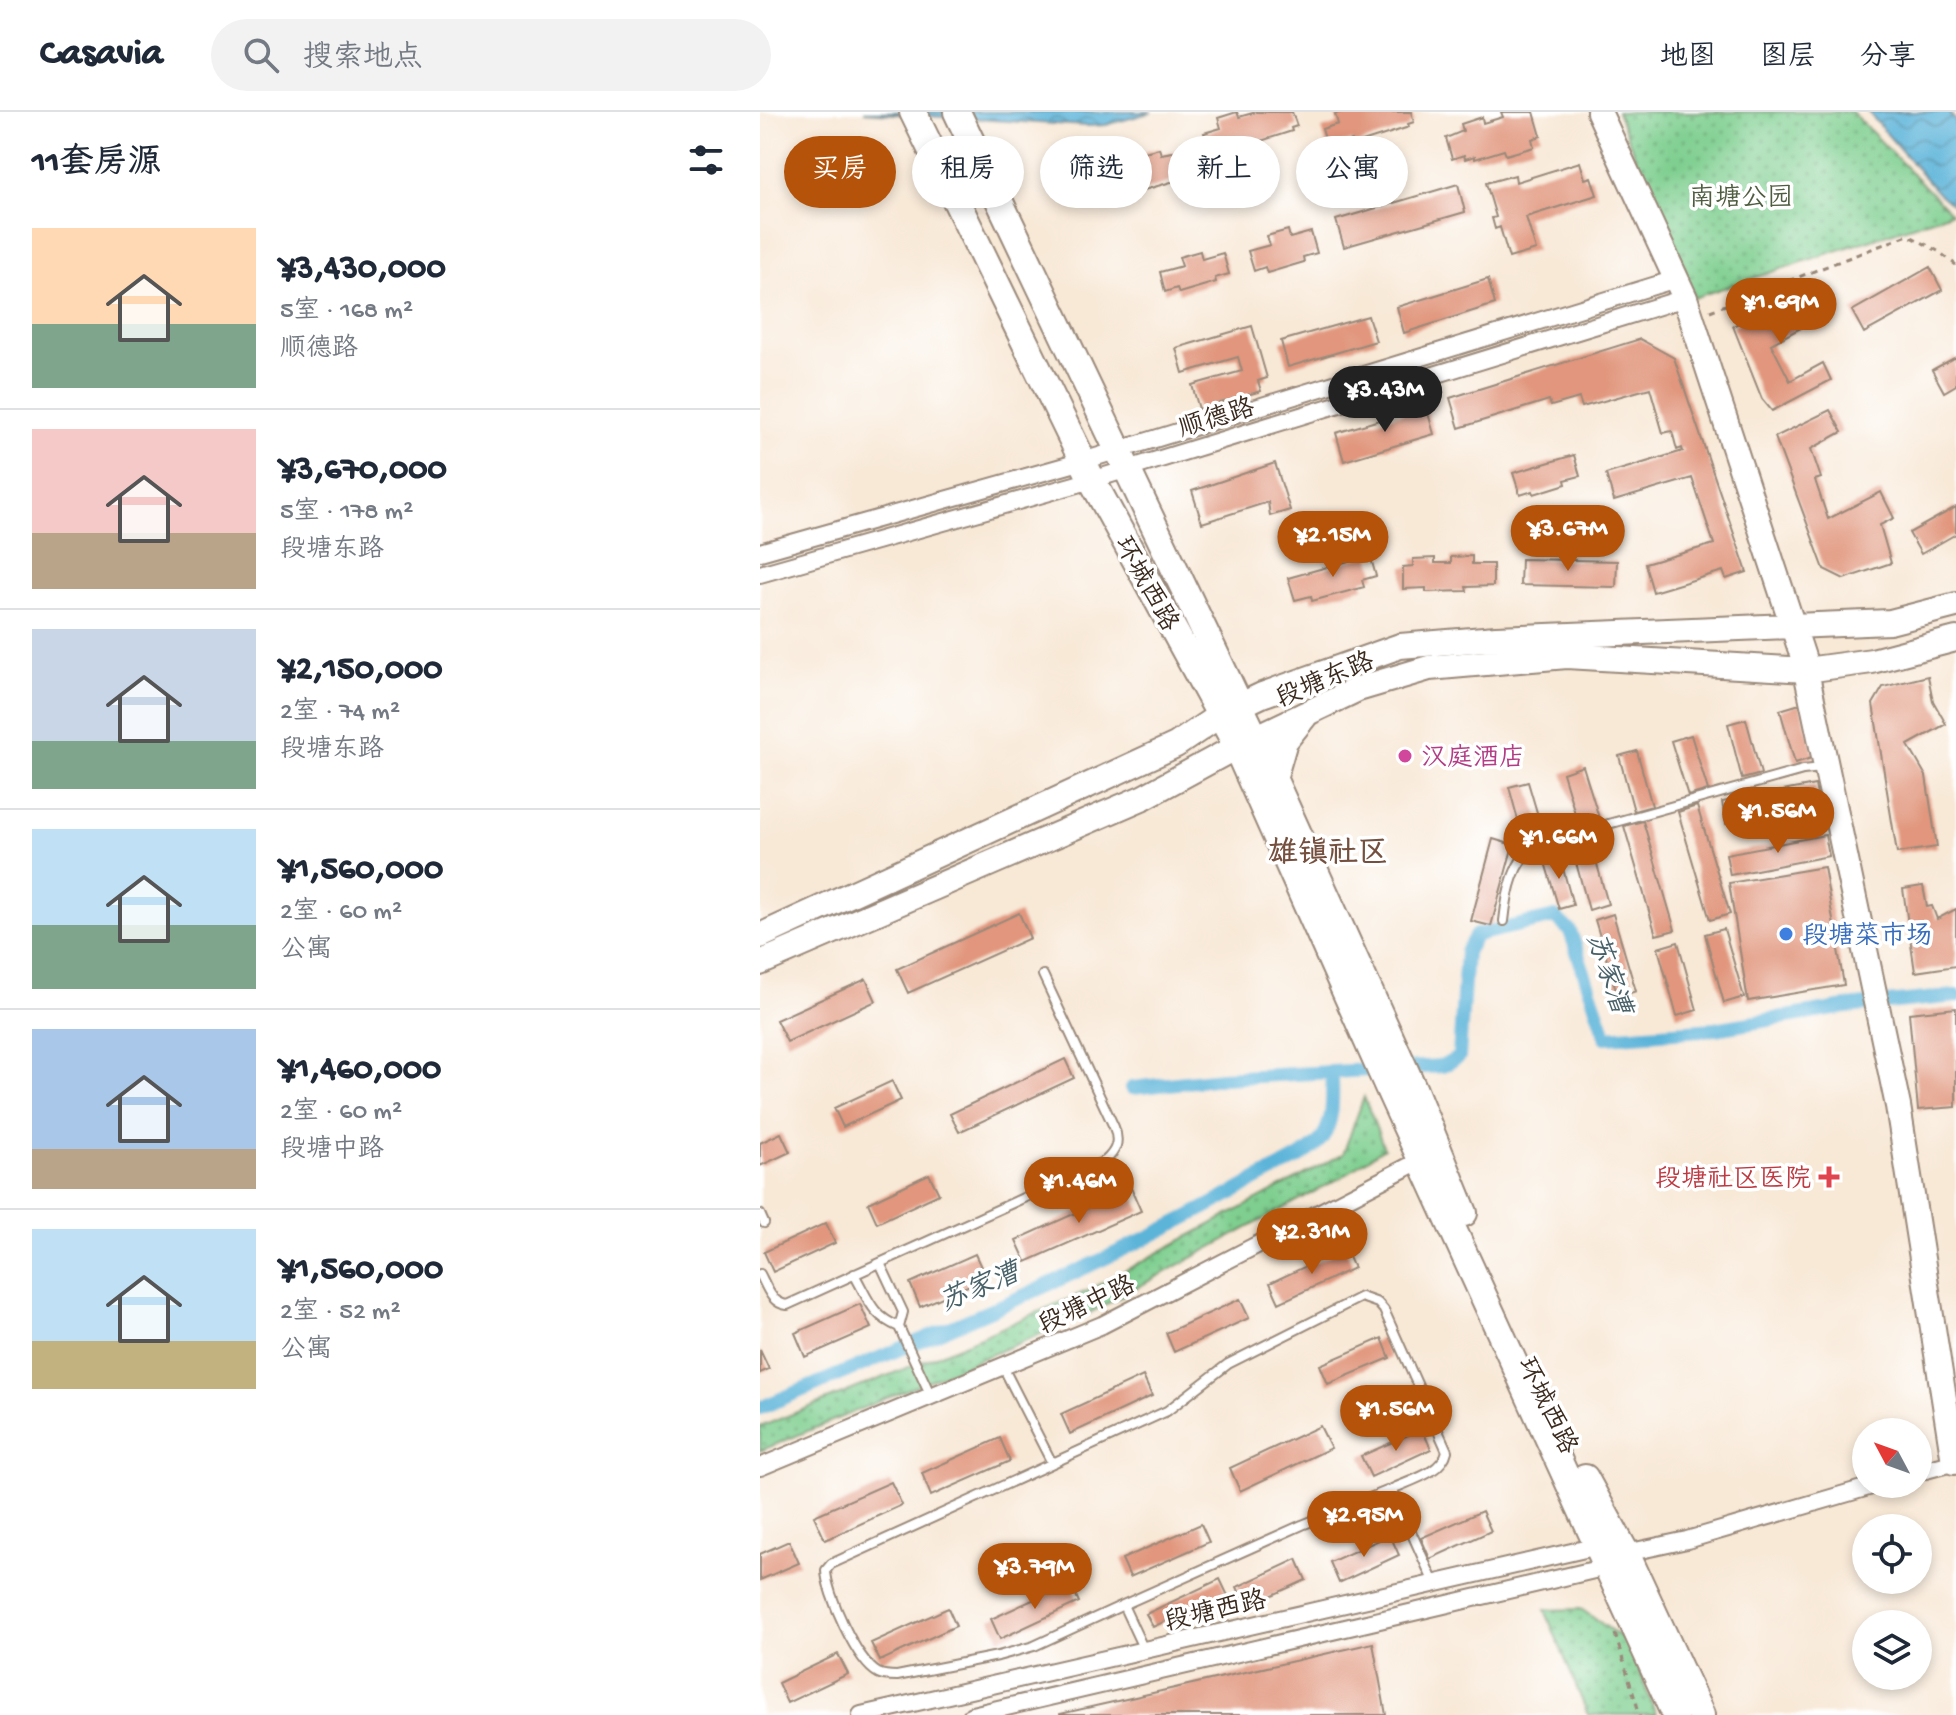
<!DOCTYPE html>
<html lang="zh">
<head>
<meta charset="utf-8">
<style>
	body { margin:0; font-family:"Gochi Hand","LXGW WenKai TC",sans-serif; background:#f2f2f3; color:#1f2937; height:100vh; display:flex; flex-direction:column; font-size:30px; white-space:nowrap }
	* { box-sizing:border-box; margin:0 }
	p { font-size:26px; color:#747a83 }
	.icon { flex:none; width:44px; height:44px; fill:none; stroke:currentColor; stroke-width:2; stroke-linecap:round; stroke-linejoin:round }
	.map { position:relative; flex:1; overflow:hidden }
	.side { display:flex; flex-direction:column; background:#fff; width:760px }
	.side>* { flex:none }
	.banner { position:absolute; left:24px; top:24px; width:760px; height:72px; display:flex; gap:16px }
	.needle { width:52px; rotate:311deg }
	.buttons { position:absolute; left:1092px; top:1306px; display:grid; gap:16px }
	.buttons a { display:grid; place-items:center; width:80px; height:80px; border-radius:50%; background:#fff; box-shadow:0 4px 12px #0003; font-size:40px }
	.price { position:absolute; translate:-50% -68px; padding:0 18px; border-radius:28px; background:#b45309; color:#fff; font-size:26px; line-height:52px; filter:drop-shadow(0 2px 4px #0008) }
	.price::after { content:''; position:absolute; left:50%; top:48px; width:24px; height:18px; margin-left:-12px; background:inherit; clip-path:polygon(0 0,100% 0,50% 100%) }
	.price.on { background:#222; color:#fff }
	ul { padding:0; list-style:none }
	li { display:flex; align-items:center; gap:24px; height:200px; padding:0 32px }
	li+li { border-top:2px solid #e0e1e3 }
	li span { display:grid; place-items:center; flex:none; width:224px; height:160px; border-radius:0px; color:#555 }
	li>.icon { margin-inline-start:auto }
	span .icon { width:96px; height:96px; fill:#fffc; stroke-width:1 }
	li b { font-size:34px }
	h2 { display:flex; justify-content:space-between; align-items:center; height:96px; padding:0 32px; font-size:34px }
	.tag { padding:0 28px; border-radius:36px; background:#fff; box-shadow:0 4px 12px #0003; font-size:28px; line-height:72px }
	.tag.on { background:#b45309; color:#fff }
	header { display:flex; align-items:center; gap:48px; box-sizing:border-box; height:112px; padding:0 40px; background:#fff; border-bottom:2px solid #e0e1e3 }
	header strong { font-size:38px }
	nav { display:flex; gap:44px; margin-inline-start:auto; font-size:28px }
	.search { width:560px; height:72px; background:#f2f2f3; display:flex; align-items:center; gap:20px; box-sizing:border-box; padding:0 28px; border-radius:44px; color:#747a83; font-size:30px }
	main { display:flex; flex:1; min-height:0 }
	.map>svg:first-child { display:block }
	.park { fill:url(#park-dots); stroke:#5d7c57; stroke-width:2 }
	.water { fill:url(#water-waves); stroke:#4c6f7c; stroke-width:2 }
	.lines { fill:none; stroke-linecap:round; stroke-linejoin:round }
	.canal { stroke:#5cb4d9; stroke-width:14 }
	.building { fill:#e1967d }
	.lane-casing { stroke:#9a897a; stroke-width:12 }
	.street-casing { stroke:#9a897a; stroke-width:20 }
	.secondary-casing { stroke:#9a897a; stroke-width:28 }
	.primary-casing { stroke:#9a897a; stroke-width:30 }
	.path { stroke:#9a897a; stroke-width:3; stroke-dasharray:6 6; stroke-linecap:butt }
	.lane { stroke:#fff; stroke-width:8 }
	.street { stroke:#fff; stroke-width:16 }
	.secondary { stroke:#fff; stroke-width:24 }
	.primary { stroke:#fff; stroke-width:26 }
	.hotel-dot { fill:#d1479c; stroke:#fff; stroke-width:3 }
	.shop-dot { fill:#3f7fe0; stroke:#fff; stroke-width:3 }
	.health-dot { fill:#e0444e; stroke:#fff; stroke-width:3 }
	.labels { text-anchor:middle; stroke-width:7; stroke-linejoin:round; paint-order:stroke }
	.park-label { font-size:26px; fill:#4f5c40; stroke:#fff }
	.street-label { font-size:26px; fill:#3b2a1e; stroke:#fff }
	.hotel-label { font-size:26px; fill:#b23c85; stroke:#fff; text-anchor:start }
	.shop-label { font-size:26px; fill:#366cbe; stroke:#fff; text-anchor:start }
	.health-label { font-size:26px; fill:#be3a42; stroke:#fff; text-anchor:end }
	.water-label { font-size:28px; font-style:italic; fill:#486169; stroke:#fff }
	.quarter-label { font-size:30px; font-weight:bold; fill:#75503f; stroke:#fff }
</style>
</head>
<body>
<header>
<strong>Casavia</strong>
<div class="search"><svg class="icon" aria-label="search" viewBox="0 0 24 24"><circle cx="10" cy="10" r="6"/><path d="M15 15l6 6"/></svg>搜索地点</div>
<nav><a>地图</a><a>图层</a><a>分享</a></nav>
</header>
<main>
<section class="side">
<h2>11套房源<svg class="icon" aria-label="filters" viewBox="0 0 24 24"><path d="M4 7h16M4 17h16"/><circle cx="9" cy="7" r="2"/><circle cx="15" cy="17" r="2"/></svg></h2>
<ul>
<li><span style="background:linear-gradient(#ffd9b3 60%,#7fa58c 0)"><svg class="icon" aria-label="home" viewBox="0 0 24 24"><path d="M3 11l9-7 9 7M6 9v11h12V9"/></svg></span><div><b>¥3,430,000</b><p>5室 · 168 m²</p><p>顺德路</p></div></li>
<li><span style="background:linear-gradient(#f6c9c9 65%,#b9a48a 0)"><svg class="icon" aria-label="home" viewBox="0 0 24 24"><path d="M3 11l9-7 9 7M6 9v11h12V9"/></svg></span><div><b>¥3,670,000</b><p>5室 · 178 m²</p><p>段塘东路</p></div></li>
<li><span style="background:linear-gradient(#c9d6e8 70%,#7fa58c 0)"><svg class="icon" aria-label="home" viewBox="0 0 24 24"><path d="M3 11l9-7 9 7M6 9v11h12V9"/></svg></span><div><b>¥2,150,000</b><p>2室 · 74 m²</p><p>段塘东路</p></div></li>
<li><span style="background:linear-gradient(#bfe0f5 60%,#7fa58c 0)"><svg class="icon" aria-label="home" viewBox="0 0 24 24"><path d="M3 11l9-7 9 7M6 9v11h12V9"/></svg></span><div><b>¥1,560,000</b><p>2室 · 60 m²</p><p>公寓</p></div></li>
<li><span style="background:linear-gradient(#a9c7e8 75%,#b9a48a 0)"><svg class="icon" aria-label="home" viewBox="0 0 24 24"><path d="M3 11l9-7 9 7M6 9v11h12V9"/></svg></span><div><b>¥1,460,000</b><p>2室 · 60 m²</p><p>段塘中路</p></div></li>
<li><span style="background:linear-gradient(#bfe0f5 70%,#c2b280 0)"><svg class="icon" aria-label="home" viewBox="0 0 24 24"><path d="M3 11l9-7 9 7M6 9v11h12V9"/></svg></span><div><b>¥1,560,000</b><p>2室 · 52 m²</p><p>公寓</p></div></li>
</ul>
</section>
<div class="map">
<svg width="1196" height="1603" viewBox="0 0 1196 1603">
	<defs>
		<pattern id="park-dots" width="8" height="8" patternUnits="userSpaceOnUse" patternTransform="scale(2)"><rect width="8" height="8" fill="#7fcf90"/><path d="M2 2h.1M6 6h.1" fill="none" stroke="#69a875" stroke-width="1.8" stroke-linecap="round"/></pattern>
		<pattern id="water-waves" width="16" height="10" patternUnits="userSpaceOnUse" patternTransform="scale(2)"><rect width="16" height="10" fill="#5cb4d9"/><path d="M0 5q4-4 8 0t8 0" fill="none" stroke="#4d93af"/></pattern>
	</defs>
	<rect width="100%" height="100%" fill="#fff"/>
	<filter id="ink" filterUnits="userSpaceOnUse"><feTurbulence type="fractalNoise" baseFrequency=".0125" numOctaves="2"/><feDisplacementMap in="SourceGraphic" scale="16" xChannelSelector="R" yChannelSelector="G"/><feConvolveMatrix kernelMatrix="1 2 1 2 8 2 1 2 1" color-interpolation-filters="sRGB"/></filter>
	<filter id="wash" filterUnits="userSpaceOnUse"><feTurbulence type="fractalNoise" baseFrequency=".006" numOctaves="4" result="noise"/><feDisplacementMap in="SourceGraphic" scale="32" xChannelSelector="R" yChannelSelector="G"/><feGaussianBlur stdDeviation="1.8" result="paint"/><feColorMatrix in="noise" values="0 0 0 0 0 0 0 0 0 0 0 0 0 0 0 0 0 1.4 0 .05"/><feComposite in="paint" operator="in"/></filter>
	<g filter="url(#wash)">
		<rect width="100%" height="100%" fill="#f8e8d6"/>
		<path class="park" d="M857 0H1092L1191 101 933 186Z
			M604 985 624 1036 582 1065 326 1203 0 1339V1315L169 1247 327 1179 583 1042Z
			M821 1497 869 1531 896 1603H828L785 1498Z"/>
		<path class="water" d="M104 0H392L346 13 327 14Z
			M1108 0H1188L1196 9V96L1177 80Z"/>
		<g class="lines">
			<path class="canal" d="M372 976 462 966 683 954 699 945 706 840 716 823 795 805 810 819 846 925 955 917 1086 895 1196 884
				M0 1296C167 1225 338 1158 496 1068 514 1058 551 1043 562 1026 575 1007 572 983 572 961"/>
		</g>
		<g id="blocks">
			<path class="building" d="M477 0 479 5 496 0H532L537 14 531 16 532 19 476 37 475 33 450 38 444 21 461 16 458 6Z
				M582 0H651L654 10 648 12 649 15 593 33 592 29 567 34 562 17 578 12 575 2Z
				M741 0H774L781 24 772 27 774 35 746 43 744 38 715 47V44L705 47 704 43 692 47 686 26 703 19 701 12 722 5 723 11 743 5Z
				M399 36 401 42 423 38 429 58 416 62 418 68 360 85 358 80 344 84 336 55 358 49 359 53 380 47 378 42Z
				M820 50 825 67 831 65 837 83 766 105 776 138 749 146 740 115 735 117 732 106 736 105 726 71 755 63 756 70Z
				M698 72 705 100 584 135 576 108Z
				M528 118 530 126 551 120 557 141 543 145 544 150 507 161 505 155 494 159 488 139 510 133 507 124Z
				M440 139 442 147 463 141 469 162 455 166 456 170 419 181 417 176 405 180 400 160 422 154 419 145Z
				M1170 155 1182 178 1104 221 1092 199Z
				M728 167 735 192 644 221 637 195Z
				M1053 171 1070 200 1011 232 1030 269 1063 251 1071 268 1012 299 1002 287 973 214Z
				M608 204 616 229 528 255 521 229Z
				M492 214 507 266 498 269 501 279 439 297 432 273 482 259 478 245 423 261 416 236Z
				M880 227 914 246 987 460 966 467 963 459 893 480 885 452 954 432 932 366 854 389 846 362 923 339 922 336 917 338 912 319 903 321 890 276 822 295 819 286 791 294 789 288 699 316 690 286Z
				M1196 245V273L1184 280 1172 258Z
				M666 294 674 322 584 349 576 321Z
				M1070 298 1082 320 1051 337 1061 366 1055 368 1068 407 1121 380 1134 406 1120 413 1131 451 1084 467 1064 457 1015 325Z
				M814 343 820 364 805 368 806 372 774 382 773 379 760 383 753 361Z
				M515 351 530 398 510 404 508 390 442 411 432 379Z
				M1196 395V422L1161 442 1149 421Z
				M610 443 616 464 602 468 604 475 552 489 551 484 535 488 528 466Z
				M712 444V452H733V474L706 475 707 479 666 480V476L643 477V455L653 454V447L675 446V451H691V445Z
				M761 447 857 449 856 475 760 473Z
				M1168 564 1173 589 1186 612 1148 633 1166 664 1177 735 1137 741 1113 592 1123 575Z
				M1040 592 1055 645 1035 651 1020 598Z
				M986 607 1001 662 982 667 968 612Z
				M931 623 948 678 928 684 911 629Z
				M877 639 892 694 874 699 859 644Z
				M823 654 840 709 819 715 803 661Z
				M768 670 784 724 764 730 749 675Z
				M1055 673 1059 694 966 712 962 690Z
				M937 694 970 802 950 808 918 700Z
				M883 709 915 818 896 823 864 714Z
				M829 723 848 792 829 798 810 729Z
				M1065 723 1069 744 970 763 966 742Z
				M733 727 753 733 731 814 711 809Z
				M799 742 813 793 799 797 784 747Z
				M1064 755 1084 873 988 889 969 771Z
				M1163 774 1167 795 1172 794 1177 807 1196 797V854L1155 860 1143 777Z
				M259 801 270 826 148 881 137 857Z
				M853 802 876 879 858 885 835 808Z
				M964 817 984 885 964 891 945 822Z
				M918 830 937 898 917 904 898 836Z
				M106 867 116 889 27 930 16 908Z
				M1196 896V995L1158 998 1149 901Z
				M305 947 314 966 199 1020 190 1002Z
				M132 969 141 988 83 1015 74 996Z
				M21 1021 30 1040 0 1054V1031Z
				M169 1062 179 1082 117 1111 108 1091Z
				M371 1076 381 1099 266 1150 256 1128Z
				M66 1111 75 1131 13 1160 4 1140Z
				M585 1136 594 1156 519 1191 510 1171Z
				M215 1142 226 1166 160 1195 150 1171Z
				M480 1187 489 1206 414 1240 406 1221Z
				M100 1192 111 1216 45 1245 35 1221Z
				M622 1226 630 1246 568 1272 560 1253Z
				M0 1238 9 1257 0 1261Z
				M383 1264 392 1284 310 1322 301 1302Z
				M560 1314 571 1336 480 1379 470 1356Z
				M662 1317 671 1337 611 1365 601 1344Z
				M240 1326 250 1349 171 1384 162 1361Z
				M131 1370 142 1393 65 1428 54 1404Z
				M722 1399 731 1419 670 1447 661 1426Z
				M441 1412 449 1430 370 1465 362 1447Z
				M630 1423 639 1443 579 1471 570 1450Z
				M29 1429 39 1451 0 1468V1442Z
				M537 1447 546 1468 486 1495 477 1475Z
				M460 1467 469 1486 421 1509 418 1503 393 1515 386 1502Z
				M310 1471 319 1490 240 1527 231 1507Z
				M188 1496 196 1514 120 1549 111 1531Z
				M613 1531 626 1603H300V1602Z
				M78 1542 88 1562 27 1591 18 1571Z"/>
		</g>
	</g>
	<g filter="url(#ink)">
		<use href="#blocks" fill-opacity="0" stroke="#9a897a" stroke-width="2"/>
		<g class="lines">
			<defs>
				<path id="lane" d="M744 809C747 781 753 745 780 731L1043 658 1062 656
					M0 1102 4 1111
					M120 1151 143 1200 139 1215 171 1284
					M0 1162C7 1175 11 1191 27 1193L345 1049C356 1039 360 1030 354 1015L283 863
					M94 1162C109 1188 111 1203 139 1215
					M243 1255 292 1351
					M363 1493 274 1534 238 1544 137 1564C130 1564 123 1564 118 1561 97 1550 66 1481 66 1458L71 1452 407 1299 468 1252 601 1185 618 1191 624 1198 687 1339C682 1361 651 1368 632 1377
					M384 1538 363 1493 542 1413 632 1377 674 1471"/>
				<path id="street" d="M0 440 323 349 916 167
					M0 462 332 368 925 186
					M0 1355 342 1213 661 1048
					M1158 1360 1196 1350
					M101 1603 838 1434 845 1436
					M212 1603 847 1455 866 1441 927 1428 1119 1372"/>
				<path id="secondary" d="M839 0 925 186 1043 545 1138 994 1194 1350
					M0 824 416 633 460 603 502 583 640 534 736 526 1130 510 1196 493
					M0 851 384 685 476 635 598 577 669 556 807 544 1046 558 1112 549 1196 527"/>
				<path id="primary" d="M153 0 332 368 470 621 632 984 915 1603
					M197 0 490 615 653 976 704 1101
					M513 667 524 629 544 604
					M825 1366 866 1441 941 1603"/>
			</defs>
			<use href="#lane" class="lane-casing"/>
			<use href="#street" class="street-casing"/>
			<use href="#secondary" class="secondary-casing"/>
			<use href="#primary" class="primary-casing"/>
			<path class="path" d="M950 199 1148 123 1178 139 1196 153
				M855 1522 880 1603"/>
			<use href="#lane" class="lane"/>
			<use href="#street" class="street"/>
			<use href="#secondary" class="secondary"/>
			<use href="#primary" class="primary"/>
		</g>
	</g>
	<circle class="hotel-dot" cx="645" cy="644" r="8"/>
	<circle class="shop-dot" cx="1026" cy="822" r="8"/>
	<path class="health-dot" d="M1065 1053h8v8h8v8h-8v8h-8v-8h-8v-8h8z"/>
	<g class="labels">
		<g class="park-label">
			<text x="981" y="93">南塘公园</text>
		</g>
		<g class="street-label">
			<text transform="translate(456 304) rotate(-17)" y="9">顺德路</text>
			<text transform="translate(388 471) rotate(61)" y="9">环城西路</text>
			<text transform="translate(564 566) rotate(-23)" y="9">段塘东路</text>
			<text transform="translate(326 1191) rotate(-25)" y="9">段塘中路</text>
			<text transform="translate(789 1293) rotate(64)" y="9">环城西路</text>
			<text transform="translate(455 1497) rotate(-13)" y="9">段塘西路</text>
		</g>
		<g class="hotel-label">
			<text x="661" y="653">汉庭酒店</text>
		</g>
		<g class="shop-label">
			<text x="1042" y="831">段塘菜市场</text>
		</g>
		<g class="health-label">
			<text x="1051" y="1074">段塘社区医院</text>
		</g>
		<g class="water-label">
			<text transform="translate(851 861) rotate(71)" y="10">苏家漕</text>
			<text transform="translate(219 1173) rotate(-23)" y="10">苏家漕</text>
		</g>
		<g class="quarter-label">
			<text x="568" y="749">雄镇社区</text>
		</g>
	</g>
</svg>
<div class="buttons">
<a><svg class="needle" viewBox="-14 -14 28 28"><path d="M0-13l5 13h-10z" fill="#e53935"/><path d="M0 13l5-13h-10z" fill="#747a83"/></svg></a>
<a><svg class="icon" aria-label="locate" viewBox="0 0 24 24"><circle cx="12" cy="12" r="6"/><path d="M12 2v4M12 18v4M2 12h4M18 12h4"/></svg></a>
<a><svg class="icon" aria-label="layers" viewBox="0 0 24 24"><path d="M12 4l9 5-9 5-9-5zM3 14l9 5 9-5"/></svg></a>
</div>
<b class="price" style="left:1021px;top:234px">¥1.69M</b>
<b class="price on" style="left:625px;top:322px">¥3.43M</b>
<b class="price" style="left:808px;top:461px">¥3.67M</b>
<b class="price" style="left:573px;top:467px">¥2.15M</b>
<b class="price" style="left:1018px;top:743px">¥1.56M</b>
<b class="price" style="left:799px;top:769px">¥1.66M</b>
<b class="price" style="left:319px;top:1113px">¥1.46M</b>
<b class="price" style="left:552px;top:1164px">¥2.31M</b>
<b class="price" style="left:636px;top:1341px">¥1.56M</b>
<b class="price" style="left:604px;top:1447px">¥2.95M</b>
<b class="price" style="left:275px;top:1499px">¥3.79M</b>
<div class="banner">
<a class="tag on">买房</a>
<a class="tag">租房</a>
<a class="tag">筛选</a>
<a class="tag">新上</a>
<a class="tag">公寓</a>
</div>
</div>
</main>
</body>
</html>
